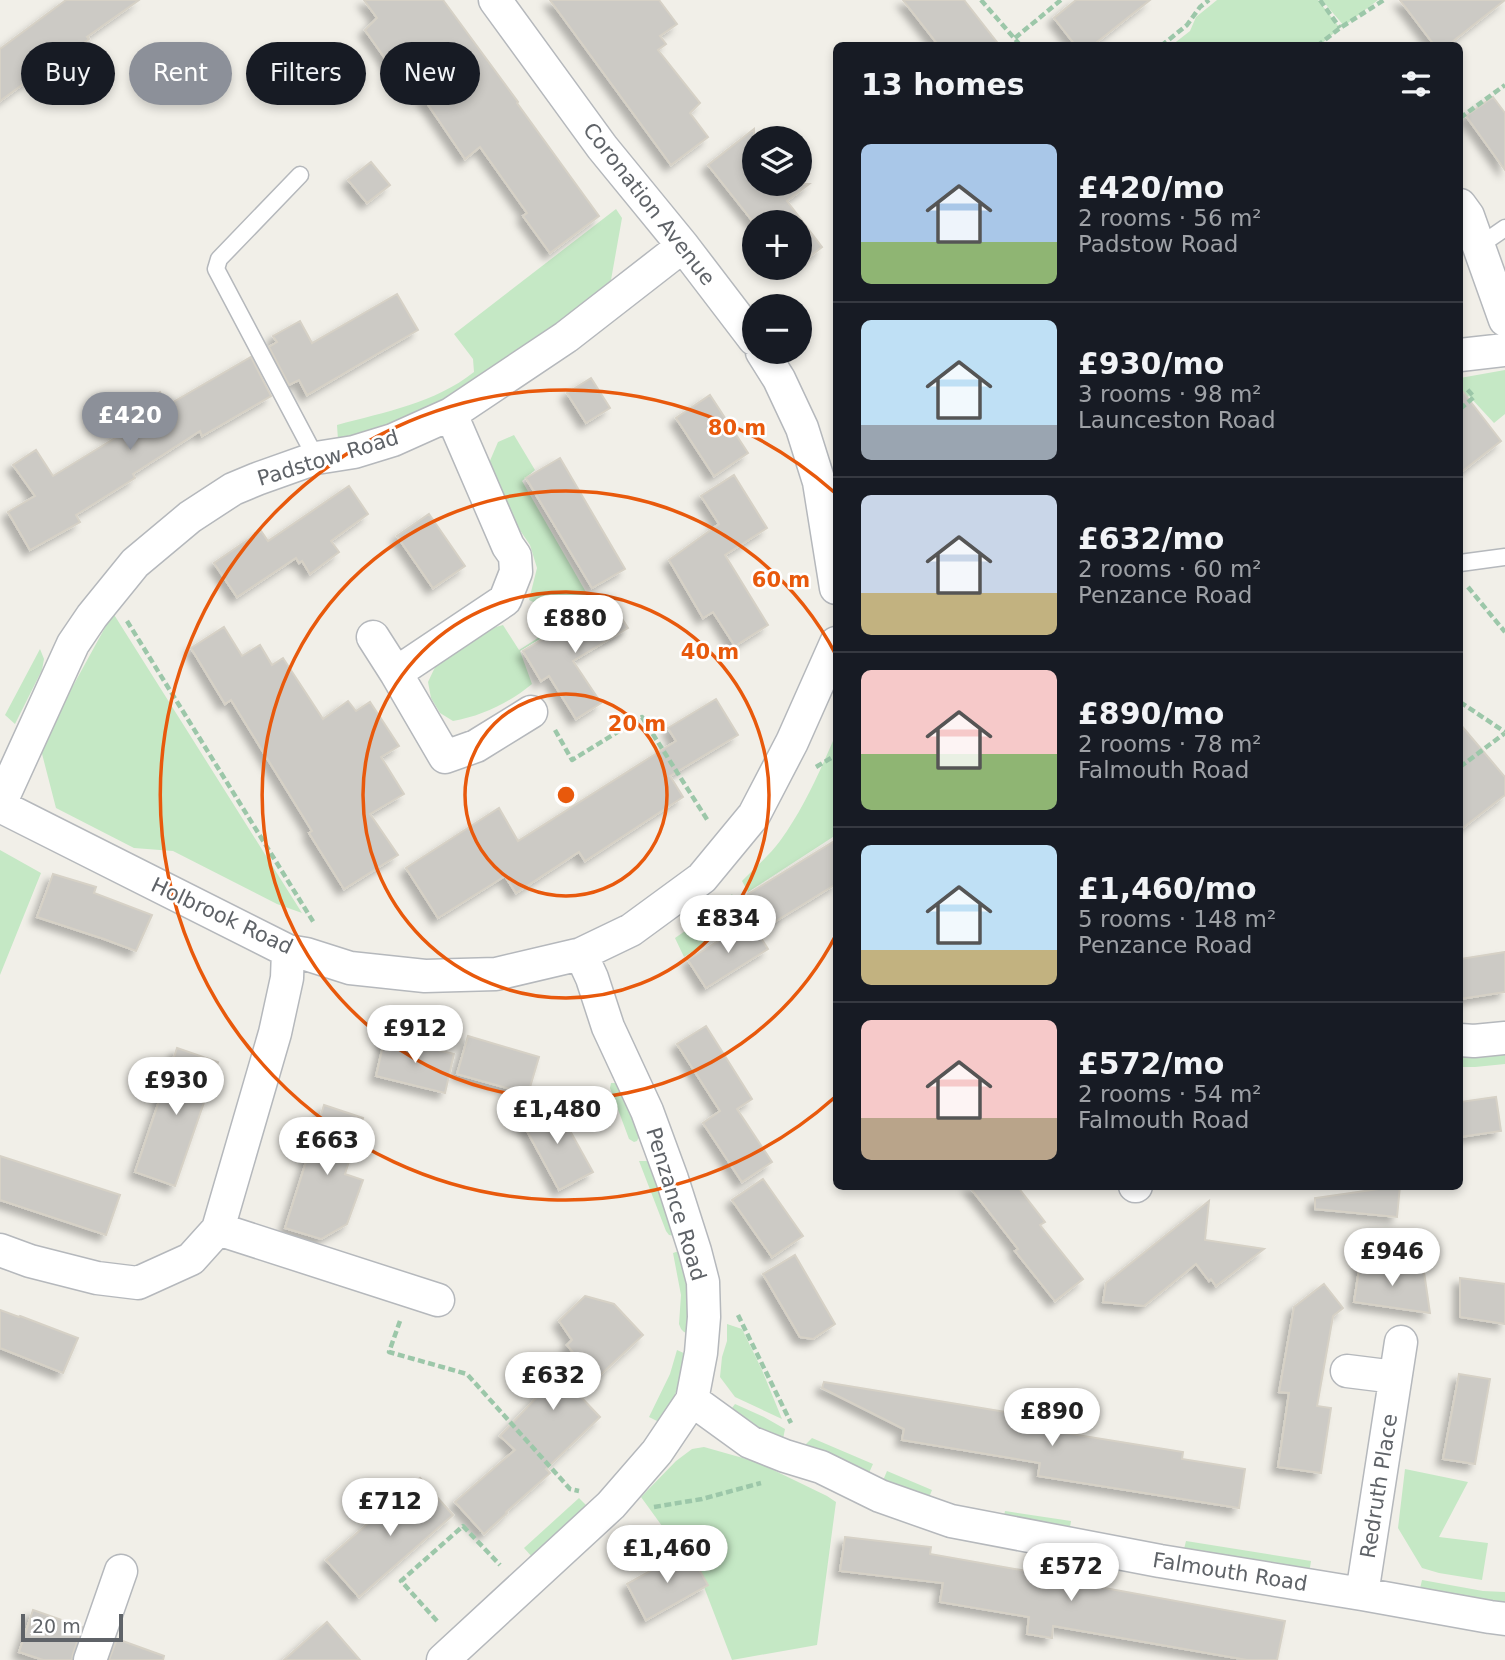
<!DOCTYPE html>
<html lang="en">
<head>
<meta charset="utf-8">
<style>
	body { margin:0; font-family:"DejaVu Sans",sans-serif; background:#242831; color:#f1f3f6; height:100vh; display:flex; flex-direction:column; font-size:26px; white-space:nowrap }
	* { box-sizing:border-box; margin:0 }
	p { font-size:23px; color:#9ea1a6 }
	.icon { flex:none; width:38px; height:38px; fill:none; stroke:currentColor; stroke-width:2; stroke-linecap:round; stroke-linejoin:round }
	.map { position:relative; flex:1; overflow:hidden }
	.side { position:absolute; left:833px; top:42px; width:630px; height:1148px; display:flex; flex-direction:column; background:#171b24; border-radius:10px; box-shadow:0 4px 10px #0003 }
	.side>* { flex:none }
	.top-card { position:absolute; left:21px; top:42px; width:665px; height:63px; display:flex; gap:14px }
	.tools { position:absolute; left:742px; top:126px; display:grid; gap:14px }
	.tools a { display:grid; place-items:center; width:70px; height:70px; border-radius:50%; background:#171b24; box-shadow:0 4px 10px #0003; font-size:35px }
	.scale { position:absolute; left:21px; bottom:18px; width:102px; box-sizing:border-box; padding-left:7px; border:4px solid #5f6368; border-top:0; font-size:19px; line-height:24px; white-space:nowrap; color:#5f6368; -webkit-text-stroke:5px #fff; paint-order:stroke }
	.price { position:absolute; translate:-50% -60px; padding:0 16px; border-radius:24px; background:#fff; color:#222; font-size:23px; line-height:46px; filter:drop-shadow(0 2px 4px #0008) }
	.price::after { content:''; position:absolute; left:50%; top:42px; width:21px; height:16px; margin-left:-10px; background:inherit; clip-path:polygon(0 0,100% 0,50% 100%) }
	.price.current { background:#8c9099; color:#fff }
	ul { padding:0; list-style:none }
	li { display:flex; align-items:center; gap:21px; height:175px; padding:0 28px }
	li+li { border-top:2px solid #363941 }
	li span { display:grid; place-items:center; flex:none; width:196px; height:140px; border-radius:10px; color:#555 }
	li>.icon { margin-inline-start:auto }
	span .icon { width:84px; height:84px; fill:#fffc; stroke-width:1 }
	li b { font-size:30px }
	h2 { display:flex; justify-content:space-between; align-items:center; height:84px; padding:0 28px; font-size:30px }
	.chip { padding:0 24px; border-radius:32px; background:#171b24; box-shadow:0 4px 10px #0003; font-size:24px; line-height:63px }
	.chip.current { background:#8c9099; color:#fff }
	.map>svg:first-child { display:block }
	.green { fill:#c5e8c5 }
	.building { fill:#cccac5; stroke:#d6d1c6; stroke-width:2; filter:url(#shadow) }
	.lines { fill:none; stroke-linecap:round; stroke-linejoin:round }
	.service-casing { stroke:#b5b8bc; stroke-width:19 }
	.minor-casing { stroke:#b5b8bc; stroke-width:35 }
	.path { stroke:#9cc7a9; stroke-width:4.5; stroke-dasharray:7 3.5; stroke-linecap:butt }
	.service { stroke:#fff; stroke-width:16 }
	.minor { stroke:#fff; stroke-width:32 }
	.ring { fill:none; stroke:#e8590c; stroke-width:3.5 }
	.labels { text-anchor:middle; stroke-width:5; stroke-linejoin:round; paint-order:stroke }
	.street-label { font-size:21px; fill:#5f6368; stroke:#fff }
	.centre { fill:#e8590c; stroke:#fff; stroke-width:3.5 }
	.ring-label { font-size:21px; text-anchor:middle; font-weight:bold; fill:#e8590c; stroke:#fff; stroke-width:5; stroke-linejoin:round; paint-order:stroke }
</style>
</head>
<body>
<div class="map">
<svg width="1505" height="1660" viewBox="0 0 1505 1660">
	<defs>
		<filter id="shadow"><feDropShadow dx="-6" dy="6" stdDeviation="3.5" flood-color="#0004"/></filter>
	</defs>
	<rect width="100%" height="100%" fill="#f1efe8"/>
	<path class="green" d="M1217 0H1318L1340 28 1320 45H1172L1190 31 1196 17Z
		M1322 0H1378L1344 26Z
		M616 209 622 218 611 280 563 321 417 419 338 440 337 425C385 412 435 403 474 372L473 359 454 334Z
		M1505 370V414L1494 423 1469 396 1460 404V378Z
		M514 435 535 470 522 481 594 606 520 651 532 684C509 703 482 716 453 721L440 713 431 698 428 682 437 663 461 645 496 627 503 625 519 650 555 627 546 608 529 600 537 568 530 545 513 520 489 463 498 442Z
		M113 613 302 913 277 904 173 851 134 848 56 808 40 746Z
		M40 649 44 659 42 670 15 724 5 715Z
		M836 734V835L748 892 742 881C754 868 769 856 780 841 804 808 820 771 836 734Z
		M0 850 41 873 0 975Z
		M732 894 745 918 684 957 675 938 711 913Z
		M1505 1053V1064L1475 1067H1460V1056L1481 1057Z
		M611 1083H616L623 1086 641 1133 637 1141 634 1142 629 1139 610 1088Z
		M639 1161H652L675 1236 669 1235 666 1231Z
		M688 1248 692 1335 684 1332 681 1329 679 1324 681 1295 673 1253Z
		M727 1324 742 1329 762 1370 782 1419 735 1397 720 1377 722 1357 727 1341Z
		M677 1350 688 1355 673 1401 661 1423 649 1417 670 1374Z
		M735 1404 764 1417 785 1429 783 1439 729 1418 732 1408Z
		M812 1438 873 1464 868 1475 802 1448Z
		M704 1447 757 1462 827 1496 836 1502 817 1645 732 1660 704 1587 695 1546 678 1548 641 1497 676 1461 692 1449Z
		M1405 1469 1468 1482 1439 1537 1488 1543 1482 1580 1439 1573 1422 1568 1398 1528Z
		M887 1471 932 1490 928 1500 882 1483Z
		M579 1498 588 1507 533 1558 524 1548Z
		M1005 1511 1071 1521 1069 1534 1003 1521Z
		M1186 1541 1311 1561 1309 1574 1183 1553Z
		M1422 1580 1483 1591 1505 1592V1607L1419 1593Z"/>
	<path class="building" d="M66 0H139L87 37 89 39 84 43 94 57 63 78 54 65 39 76 37 74 0 101V49Z
		M364 0H443L518 102 517 103 599 216 550 253 523 216 527 213 480 147 465 159 418 90 411 95 365 30 377 18Z
		M550 0H659L677 24 660 36 666 44 658 50 700 103 690 113 708 137 671 165Z
		M903 0H964L1000 46H939Z
		M1076 0H1150L1092 46H1076L1054 18Z
		M1400 0H1505L1447 46H1435Z
		M1493 97 1505 113V170L1466 116Z
		M754 129V184H809L787 201 822 247 800 264V222L754 223 708 165Z
		M371 162 390 185 367 203 348 180Z
		M397 294 418 330 307 395 299 380 289 385 269 347 277 342 273 336 300 321 312 343Z
		M251 357 271 396 202 436 200 431 133 474 135 478 76 515 80 522 30 550 8 512 35 496 13 465 36 450 53 476 120 435 119 433 144 417 137 406 160 392 168 405Z
		M591 378 610 408 586 423 567 393Z
		M1460 388 1501 441 1460 473Z
		M710 395 748 453 714 476 676 418Z
		M560 458 625 569 592 588 526 478Z
		M734 475 767 528 725 555 768 625 735 646 713 612 703 618 669 560 719 524 701 496Z
		M349 486 368 514 331 541 339 552 310 574 302 561 299 563 296 558 237 597 214 563 261 531 268 541Z
		M429 514 465 566 433 588 397 536Z
		M609 599 628 628 573 661 601 703 576 719 549 676 541 681 523 651Z
		M224 627 242 656 260 645 272 665 283 658 323 719 348 701 356 711 370 702 399 746 381 757 404 794 370 814 398 855 344 889 309 833 312 831 231 700 225 704 191 648Z
		M716 699 738 735 670 776 683 797 585 861 579 852 516 893 505 876 438 918 406 868 499 808 518 841 676 741 668 728Z
		M1460 724 1505 777V795L1460 830Z
		M836 840V884L768 926 748 894Z
		M53 874 96 887 94 893 152 915 136 951 104 939 37 917Z
		M750 921 768 949 706 988 688 960Z
		M1505 952V992L1460 999V959Z
		M706 1026 752 1099 737 1109 772 1162 742 1182 703 1123 720 1111 677 1044Z
		M468 1036 539 1057 528 1094 457 1074Z
		M385 1037 454 1054 445 1093 376 1076Z
		M177 1048 218 1062 175 1186 135 1172Z
		M1496 1097 1501 1131 1460 1137V1102Z
		M554 1102 593 1172 559 1190 521 1120Z
		M324 1105 363 1118 345 1174 363 1180 347 1224 321 1239 285 1228Z
		M0 1156 120 1195 106 1235 0 1200Z
		M763 1179 803 1236 772 1257 732 1200Z
		M969 1186H1017L1045 1222 1040 1225 1083 1279 1055 1301 1015 1251 1018 1249Z
		M1400 1186 1397 1217 1315 1209V1198Z
		M1209 1201 1205 1240 1264 1249 1216 1286 1211 1279 1209 1281 1196 1264 1144 1306 1103 1302 1106 1283Z
		M795 1255 835 1324 813 1339 800 1337 763 1274Z
		M1360 1263 1424 1272 1430 1313 1354 1302Z
		M1460 1278 1505 1284V1324L1460 1317Z
		M1324 1284 1343 1308 1333 1316 1317 1406 1331 1408 1321 1473 1278 1467 1289 1393 1279 1392 1294 1307Z
		M585 1296 614 1304 643 1335 579 1395 600 1417 546 1469 550 1473 506 1512 507 1513 484 1534 455 1502 515 1450 500 1436 576 1356 567 1345 572 1340 559 1321Z
		M0 1310 19 1317 20 1316 78 1338 63 1373 0 1348Z
		M1459 1374 1490 1379 1475 1464 1443 1459Z
		M824 1382 1036 1417 1034 1428 1183 1452 1182 1459 1245 1469 1239 1508 1038 1476 1040 1463 902 1440 904 1429 822 1388Z
		M420 1478 453 1515 359 1597 326 1560Z
		M845 1537 931 1547 930 1554 1072 1579V1582L1285 1621 1277 1660H1247L1053 1626 1052 1638 1027 1634 1029 1617 940 1602 943 1583 840 1571Z
		M688 1550 708 1585 646 1620 627 1584Z
		M33 1610 82 1627 73 1654 72 1660H43L19 1652Z
		M327 1622 360 1660H284Z
		M117 1639 164 1656 163 1660H109Z"/>
	<g class="lines">
		<defs>
			<path id="service" d="M300 175 219 259 216 269 316 458
				M1479 246 1505 228
				M1460 563 1505 557"/>
			<path id="minor" d="M495 0 602 147 683 246 754 339
				M1460 205 1468 216 1505 320
				M762 352 779 379 802 428 819 482 836 588
				M1460 355 1505 350
				M451 414 508 546 515 556 516 572 505 600 396 673 445 757 476 746 531 712
				M373 637 396 673
				M0 804 73 644 92 616 135 563 190 517 233 489 257 479 316 458 354 452 393 440 451 414 566 337 683 246
				M0 806 288 951 306 954 350 968 425 976 496 974 581 954 631 930 702 878 754 815 792 742 836 643
				M1460 1040 1474 1041 1505 1038
				M1135 1186H1136
				M218 1229 438 1300
				M0 1250 30 1261 97 1278 138 1283 191 1259 218 1229 275 1033 287 978 288 951
				M1347 1371 1395 1377
				M692 1400 750 1442 785 1456 821 1467 880 1496 951 1521 1160 1561 1362 1594 1490 1617 1505 1619
				M1362 1594 1401 1342
				M90 1660 121 1571
				M443 1660 611 1505 657 1452 692 1400 701 1353 704 1317 703 1282 695 1251 672 1179 647 1111 608 1027 592 978 581 954"/>
		</defs>
		<use href="#service" class="service-casing"/>
		<use href="#minor" class="minor-casing"/>
		<path class="path" d="M981 0 1021 46
			M1320 0 1340 28
			M1015 38 1061 0
			M1161 46 1187 25 1200 7 1209 0
			M1317 46 1340 28 1384 0
			M1460 118 1505 85
			M1460 409 1474 397 1466 388
			M1468 587 1505 632
			M127 621 314 923
			M1460 702 1505 732
			M555 730 572 760 642 717 708 821
			M816 767 836 755
			M1460 767 1505 733
			M738 1315 791 1423
			M400 1321 389 1352 467 1374 570 1489 579 1491
			M654 1507 702 1499 761 1483
			M437 1621 401 1581 463 1526 500 1565"/>
		<use href="#service" class="service"/>
		<use href="#minor" class="minor"/>
	</g>
	<g class="ring">
		<circle cx="566" cy="795" r="101"/>
		<circle cx="566" cy="795" r="203"/>
		<path d="M836 935A304 304 0 1 1 836 655"/>
		<path d="M834 1098A405 405 0 1 1 834 492"/>
	</g>
	<g class="labels">
		<g class="street-label">
			<text transform="translate(649 204) rotate(52)" y="7">Coronation Avenue</text>
			<text transform="translate(328 458) rotate(-17)" y="7">Padstow Road</text>
			<text transform="translate(222 916) rotate(25)" y="7">Holbrook Road</text>
			<text transform="translate(676 1204) rotate(73)" y="7">Penzance Road</text>
			<text transform="translate(1379 1486) rotate(-81)" y="7">Redruth Place</text>
			<text transform="translate(1230 1572) rotate(9)" y="7">Falmouth Road</text>
		</g>
	</g>
	<circle cx="566" cy="795" r="10" class="centre"/>
	<g class="ring-label">
		<text x="737" y="435">80 m</text>
		<text x="781" y="587">60 m</text>
		<text x="710" y="659">40 m</text>
		<text x="637" y="731">20 m</text>
	</g>
</svg>
<div class="tools">
<a><svg class="icon" aria-label="layers" viewBox="0 0 24 24"><path d="M12 4l9 5-9 5-9-5zM3 14l9 5 9-5"/></svg></a>
<a>+</a>
<a>−</a>
</div>
<div class="scale">20 m</div>
<b class="price current" style="left:130px;top:452px">£420</b>
<b class="price" style="left:575px;top:655px">£880</b>
<b class="price" style="left:728px;top:955px">£834</b>
<b class="price" style="left:415px;top:1065px">£912</b>
<b class="price" style="left:176px;top:1117px">£930</b>
<b class="price" style="left:557px;top:1146px">£1,480</b>
<b class="price" style="left:327px;top:1177px">£663</b>
<b class="price" style="left:1392px;top:1288px">£946</b>
<b class="price" style="left:553px;top:1412px">£632</b>
<b class="price" style="left:1052px;top:1448px">£890</b>
<b class="price" style="left:390px;top:1538px">£712</b>
<b class="price" style="left:667px;top:1585px">£1,460</b>
<b class="price" style="left:1071px;top:1603px">£572</b>
<div class="top-card">
<a class="chip">Buy</a>
<a class="chip current">Rent</a>
<a class="chip">Filters</a>
<a class="chip">New</a>
</div>
<section class="side">
<h2>13 homes<svg class="icon" aria-label="filters" viewBox="0 0 24 24"><path d="M4 7h16M4 17h16"/><circle cx="9" cy="7" r="2"/><circle cx="15" cy="17" r="2"/></svg></h2>
<ul>
<li><span style="background:linear-gradient(#a9c7e8 70%,#8fb573 0)"><svg class="icon" aria-label="home" viewBox="0 0 24 24"><path d="M3 11l9-7 9 7M6 9v11h12V9"/></svg></span><div><b>£420/mo</b><p>2 rooms · 56 m²</p><p>Padstow Road</p></div></li>
<li><span style="background:linear-gradient(#bfe0f5 75%,#9aa5b1 0)"><svg class="icon" aria-label="home" viewBox="0 0 24 24"><path d="M3 11l9-7 9 7M6 9v11h12V9"/></svg></span><div><b>£930/mo</b><p>3 rooms · 98 m²</p><p>Launceston Road</p></div></li>
<li><span style="background:linear-gradient(#c9d6e8 70%,#c2b280 0)"><svg class="icon" aria-label="home" viewBox="0 0 24 24"><path d="M3 11l9-7 9 7M6 9v11h12V9"/></svg></span><div><b>£632/mo</b><p>2 rooms · 60 m²</p><p>Penzance Road</p></div></li>
<li><span style="background:linear-gradient(#f6c9c9 60%,#8fb573 0)"><svg class="icon" aria-label="home" viewBox="0 0 24 24"><path d="M3 11l9-7 9 7M6 9v11h12V9"/></svg></span><div><b>£890/mo</b><p>2 rooms · 78 m²</p><p>Falmouth Road</p></div></li>
<li><span style="background:linear-gradient(#bfe0f5 75%,#c2b280 0)"><svg class="icon" aria-label="home" viewBox="0 0 24 24"><path d="M3 11l9-7 9 7M6 9v11h12V9"/></svg></span><div><b>£1,460/mo</b><p>5 rooms · 148 m²</p><p>Penzance Road</p></div></li>
<li><span style="background:linear-gradient(#f6c9c9 70%,#b9a48a 0)"><svg class="icon" aria-label="home" viewBox="0 0 24 24"><path d="M3 11l9-7 9 7M6 9v11h12V9"/></svg></span><div><b>£572/mo</b><p>2 rooms · 54 m²</p><p>Falmouth Road</p></div></li>
</ul>
</section>
</div>
</body>
</html>
